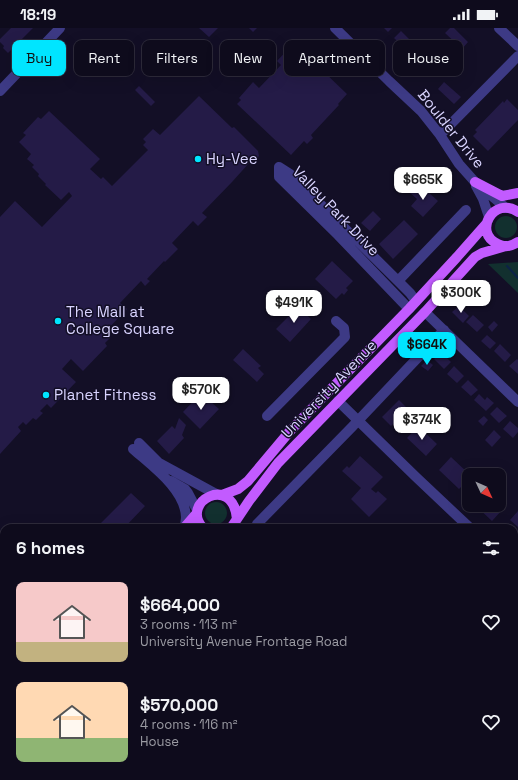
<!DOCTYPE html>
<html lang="en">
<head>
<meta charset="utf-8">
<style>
	body { margin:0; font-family:"Space Grotesk",sans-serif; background:#1c1929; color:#f1f3f6; height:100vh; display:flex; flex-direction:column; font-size:15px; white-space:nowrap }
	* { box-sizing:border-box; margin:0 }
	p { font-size:13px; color:#9b9ba3 }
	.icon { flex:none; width:22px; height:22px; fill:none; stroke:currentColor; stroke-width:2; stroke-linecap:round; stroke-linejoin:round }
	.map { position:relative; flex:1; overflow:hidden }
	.drawer { position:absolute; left:0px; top:496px; width:518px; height:256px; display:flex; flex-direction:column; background:#0e0b1c; border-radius:12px 12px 0 0; box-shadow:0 4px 16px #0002,0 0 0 1px #2e2b3b }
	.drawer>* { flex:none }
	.top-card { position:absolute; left:12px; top:12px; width:494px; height:36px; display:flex; gap:8px }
	.needle { width:26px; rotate:134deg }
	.controls { position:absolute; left:462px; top:440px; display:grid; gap:8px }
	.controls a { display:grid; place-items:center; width:44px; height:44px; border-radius:8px; background:#0e0b1c; box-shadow:0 4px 16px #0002,0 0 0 1px #2e2b3b; font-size:20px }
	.price { position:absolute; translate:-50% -34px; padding:0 9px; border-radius:8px; background:#fff; color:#222; font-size:13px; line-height:26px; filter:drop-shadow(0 1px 2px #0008) }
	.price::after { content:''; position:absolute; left:50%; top:24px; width:12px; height:9px; margin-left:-6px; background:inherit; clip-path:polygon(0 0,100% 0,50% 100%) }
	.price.on { background:#00e5ff; color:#111 }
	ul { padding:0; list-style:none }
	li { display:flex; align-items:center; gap:12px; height:100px; padding:0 16px }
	li span { display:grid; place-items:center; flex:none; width:112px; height:80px; border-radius:8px; color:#555 }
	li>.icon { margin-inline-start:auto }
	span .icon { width:48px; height:48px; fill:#fffc; stroke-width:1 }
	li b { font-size:17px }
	h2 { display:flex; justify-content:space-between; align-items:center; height:48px; padding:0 16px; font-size:17px }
	.tag { padding:0 14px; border-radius:8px; background:#0e0b1c; box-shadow:0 4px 16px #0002,0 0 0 1px #2e2b3b; font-size:14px; line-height:36px }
	.tag.on { background:#00e5ff; color:#111 }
	.status { display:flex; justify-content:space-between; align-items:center; height:28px; padding:0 20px; background:#0e0b1c; direction:ltr }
	.status svg { height:11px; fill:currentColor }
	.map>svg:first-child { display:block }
	.green { fill:#12302f }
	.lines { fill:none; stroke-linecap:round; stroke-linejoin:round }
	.stream { stroke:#0c2248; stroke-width:2 }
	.building { fill:#241b47 }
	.minor { stroke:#3d3a85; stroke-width:10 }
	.major { stroke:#c25bff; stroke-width:10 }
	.poi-dot { fill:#00e5ff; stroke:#130f26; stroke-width:1.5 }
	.labels { text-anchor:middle; stroke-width:3; stroke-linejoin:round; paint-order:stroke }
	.street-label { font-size:15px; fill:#d9d4ff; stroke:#130f26 }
	.poi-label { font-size:15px; fill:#d9d4ff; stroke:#130f26; text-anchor:start }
</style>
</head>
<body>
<div class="status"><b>18:19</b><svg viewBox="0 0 49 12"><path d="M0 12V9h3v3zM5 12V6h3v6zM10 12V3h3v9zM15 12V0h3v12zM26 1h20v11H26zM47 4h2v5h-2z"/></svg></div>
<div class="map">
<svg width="518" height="752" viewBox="0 0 518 752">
	<rect width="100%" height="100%" fill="#130f26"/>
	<path class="green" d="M495 199a11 11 0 1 1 22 0a11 11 0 1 1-22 0Z
		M518 234V265L488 236Z
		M205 485a11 11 0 1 1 22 0a11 11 0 1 1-22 0Z
		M473 748H500L502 749 499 752H469Z"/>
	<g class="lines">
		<path class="stream" d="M507 238 518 250"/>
	</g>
	<path class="building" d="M11 0H33L8 25 3 20 4 18 0 14V11Z
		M199 0H218L209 9Z
		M249 0H257L253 4Z
		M384 0H392L388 4Z
		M450 0H454L468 14 462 21 445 5Z
		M401 3 417 19 411 26 394 10Z
		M291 18 295 22 298 19 347 66 338 76 339 77 311 107 313 110 307 116 304 113 291 127 237 76 241 72 239 70 253 54 259 60 281 37 277 33Z
		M426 25 443 41 436 48 420 32Z
		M444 54 461 69 454 76 438 61Z
		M139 58 155 74 151 78 135 62Z
		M199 68 232 100 234 99 258 123 259 128 253 134H250L232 154 202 185 207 189 198 198 193 193 172 215 178 221 165 234 164 233 147 251 150 253 145 258 141 253 120 275 127 281 104 305 110 310 105 315 107 318 83 343 71 331 62 341 76 354 51 380 47 376 40 383 43 385 36 392 33 390 26 397 23 394 18 399 21 403 0 426V189L15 173 42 199 72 168 69 164 61 172 45 157 46 156 38 148 39 146 32 139 34 137 27 131 31 126 19 114 26 107 23 105 38 89 41 91 49 83 100 131 90 141 101 151 103 149 112 158 148 122 143 117 146 114 143 111 153 101 160 107Z
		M507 71 518 82V92L488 123 473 108 477 104 475 102 503 73 504 75Z
		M415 157 424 165 426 162 438 173 423 189 411 178 417 171 409 164Z
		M373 183 381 191 370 203 361 195Z
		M404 192 418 206 393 231 379 216Z
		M332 233 353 253 346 260 348 262 344 267 342 265 336 271 315 251Z
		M487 258 491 262 487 265 483 262Z
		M459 278 469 288 463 295 452 284Z
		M298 279 311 291 290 314 276 301Z
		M473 287 484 297 477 304 466 294Z
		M494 293 498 297 492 304 488 299Z
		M487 307 496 315 490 321 481 313Z
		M500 316 511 327 505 334 494 323Z
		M243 321 261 338 258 340 264 346 257 354 233 332Z
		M441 324 451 334 444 341 434 331Z
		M517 331 518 332V346L509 338Z
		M427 332 433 337 428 343 421 338Z
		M454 338 464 348 457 355 447 346Z
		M468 352 478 362 471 368 461 359Z
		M201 365 219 381 200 401 183 384Z
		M479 366 485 372 487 369 494 375 486 383 474 372Z
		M399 372 408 381 391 398 382 389Z
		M497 379 507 388 499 395 490 386Z
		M484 388 488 392 483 398 478 393Z
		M179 390 186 397 182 407 184 410 169 426 157 413 172 398 175 401Z
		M510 393 518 400V404L513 410 503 401Z
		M418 398 437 416 426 428 407 410Z
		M494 402 501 409 492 419 485 412Z
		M360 428 383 449 371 461 376 465 378 463 387 471 369 489 351 471 361 460 342 443 347 438 349 440Z
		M451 429 469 446V451L459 461 439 442Z
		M131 465 145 478 124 500H96Z
		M475 477H500L503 481 492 493Z
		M518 483V499L510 492Z
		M515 565 518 568V581L514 578V566Z
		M514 593 518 597V601L514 605Z
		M4 598V613L0 609V603Z
		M0 628 4 632V645L0 649Z
		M518 650V658L514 655Z
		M44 748H64L60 752H48Z
		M163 748H193L197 752H167Z
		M278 748H294L292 752H288Z
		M359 748H373L374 749 371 752H355Z
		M434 748H473L469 752H430Z"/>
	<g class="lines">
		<path class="minor" d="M335 0 389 53 421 83 440 107 459 136 475 154 506 180
			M499 0 518 18
			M0 63 60 0
			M440 107 518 28
			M279 139V149L338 207 409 281
			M279 139 290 146 398 253 410 265 416 273
			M476 158 483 171 489 189
			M398 253 466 182
			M425 284 518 374
			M338 373 416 449 470 500
			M267 388 345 309 344 300 336 293
			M139 415 159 435 216 466
			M133 421C152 438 185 461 186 489 186 492 185 496 185 499
			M171 453 185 461 188 465 197 482
			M257 500V496L352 399 444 302
			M514 544 518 548
			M514 629 518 625
			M0 665 4 661
			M233 748 237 752
			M10 752 14 748
			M317 752 320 748
			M395 752 399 748"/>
		<path class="major" d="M475 154 502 168 518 165
			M518 184C494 167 472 205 498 216 505 220 512 218 518 214
			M222 467 238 461 248 453 290 403 409 281 457 229 487 195
			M184 500 197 485
			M203 500C179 474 233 445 237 491
			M231 500 249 473 278 435 425 284 475 229 482 225 506 218
			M0 704 4 700
			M0 723 4 719"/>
	</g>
	<g class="poi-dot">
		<circle cx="198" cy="131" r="4"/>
		<circle cx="58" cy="293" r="4"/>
		<circle cx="46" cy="367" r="4"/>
	</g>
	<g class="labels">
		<g class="street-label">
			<text transform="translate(451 101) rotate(51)" y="5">Boulder Drive</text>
			<text transform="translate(336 183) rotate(46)" y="5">Valley Park Drive</text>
			<text transform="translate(329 361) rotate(-46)" y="5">University Avenue</text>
		</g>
		<g class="poi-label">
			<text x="206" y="136">Hy-Vee</text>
			<text x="66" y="289">The Mall at<tspan x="66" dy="17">College Square</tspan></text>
			<text x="54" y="372">Planet Fitness</text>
		</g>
	</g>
</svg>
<div class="controls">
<a><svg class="needle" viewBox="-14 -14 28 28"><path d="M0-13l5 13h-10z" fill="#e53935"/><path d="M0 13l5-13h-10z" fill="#9b9ba3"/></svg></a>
</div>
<b class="price" style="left:423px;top:173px">$665K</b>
<b class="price" style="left:461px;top:286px">$300K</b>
<b class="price" style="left:294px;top:296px">$491K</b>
<b class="price on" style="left:427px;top:338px">$664K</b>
<b class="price" style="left:201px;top:383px">$570K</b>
<b class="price" style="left:422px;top:413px">$374K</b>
<div class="top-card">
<a class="tag on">Buy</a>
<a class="tag">Rent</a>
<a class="tag">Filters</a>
<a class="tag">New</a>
<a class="tag">Apartment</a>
<a class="tag">House</a>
</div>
<section class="drawer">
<h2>6 homes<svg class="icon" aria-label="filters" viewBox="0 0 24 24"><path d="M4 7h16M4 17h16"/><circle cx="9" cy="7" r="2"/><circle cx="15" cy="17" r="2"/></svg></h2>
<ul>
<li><span style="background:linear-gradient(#f6c9c9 75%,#c2b280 0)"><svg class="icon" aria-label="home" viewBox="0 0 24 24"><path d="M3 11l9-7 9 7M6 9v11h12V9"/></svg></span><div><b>$664,000</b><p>3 rooms · 113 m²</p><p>University Avenue Frontage Road</p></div><svg class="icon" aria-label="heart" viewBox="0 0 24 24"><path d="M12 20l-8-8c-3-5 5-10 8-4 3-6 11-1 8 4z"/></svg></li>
<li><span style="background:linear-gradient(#ffd9b3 70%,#8fb573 0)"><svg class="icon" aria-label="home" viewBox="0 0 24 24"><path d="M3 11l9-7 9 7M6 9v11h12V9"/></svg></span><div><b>$570,000</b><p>4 rooms · 116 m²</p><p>House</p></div><svg class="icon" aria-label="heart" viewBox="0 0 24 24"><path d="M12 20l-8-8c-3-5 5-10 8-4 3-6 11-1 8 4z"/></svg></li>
</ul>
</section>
</div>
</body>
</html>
